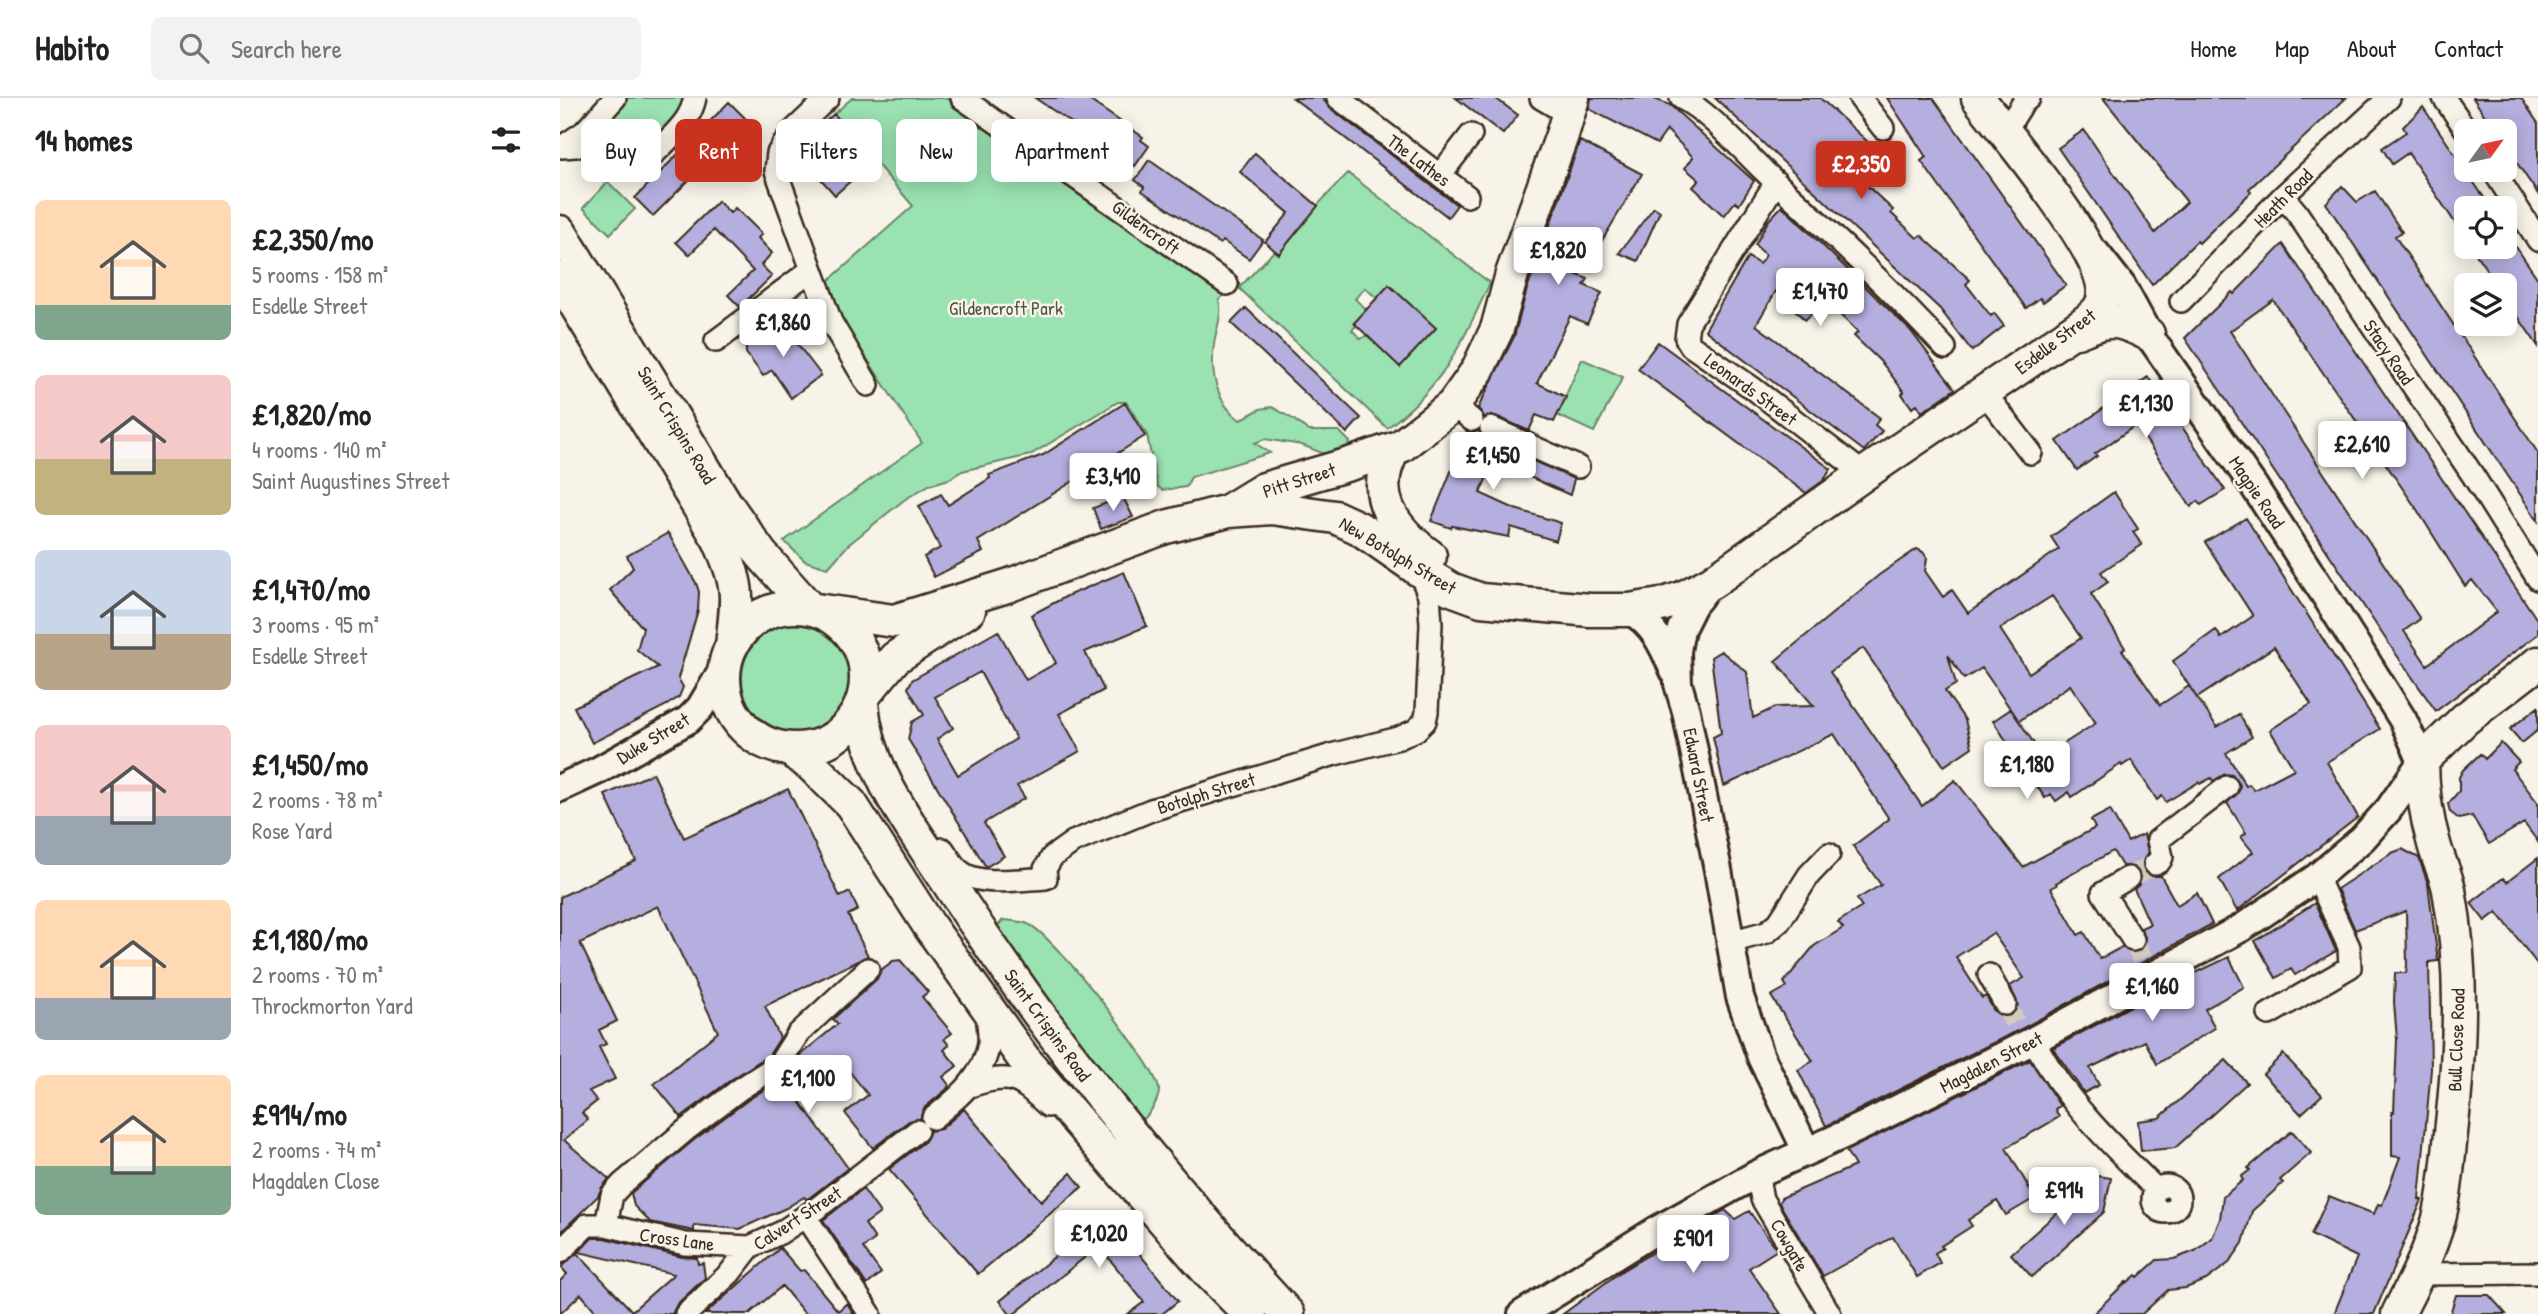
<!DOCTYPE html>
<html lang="en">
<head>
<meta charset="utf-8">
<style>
	body { margin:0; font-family:"Patrick Hand",sans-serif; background:#f2f2f2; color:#222; height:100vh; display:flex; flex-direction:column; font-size:26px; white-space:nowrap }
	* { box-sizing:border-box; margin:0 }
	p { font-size:23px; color:#767676 }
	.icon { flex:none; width:38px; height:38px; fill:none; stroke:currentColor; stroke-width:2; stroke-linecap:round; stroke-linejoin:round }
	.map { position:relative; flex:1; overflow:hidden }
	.drawer { display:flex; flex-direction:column; background:#fff; width:560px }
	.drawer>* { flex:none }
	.hud { position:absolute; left:21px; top:21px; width:665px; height:63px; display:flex; gap:14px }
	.needle { width:46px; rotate:57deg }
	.buttons { position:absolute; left:1894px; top:21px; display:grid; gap:14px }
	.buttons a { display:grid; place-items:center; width:63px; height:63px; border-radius:10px; background:#fff; box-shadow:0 4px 18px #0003; font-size:35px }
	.price { position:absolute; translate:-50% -60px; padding:0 16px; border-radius:7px; background:#fff; color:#222; font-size:23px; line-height:46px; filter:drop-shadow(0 2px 4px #0008) }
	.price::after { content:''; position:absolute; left:50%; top:42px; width:21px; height:16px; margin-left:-10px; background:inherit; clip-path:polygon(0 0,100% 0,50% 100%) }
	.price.current { background:#c8321e; color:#fff }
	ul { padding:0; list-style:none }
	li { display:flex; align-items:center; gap:21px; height:175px; padding:0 35px }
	li span { display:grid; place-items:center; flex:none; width:196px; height:140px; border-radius:10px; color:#555 }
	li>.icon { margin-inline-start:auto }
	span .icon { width:84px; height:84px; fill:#fffc; stroke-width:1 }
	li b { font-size:30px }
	h2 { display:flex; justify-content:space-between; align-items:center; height:84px; padding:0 35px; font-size:30px }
	.chip { padding:0 24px; border-radius:10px; background:#fff; box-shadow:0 4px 18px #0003; font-size:24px; line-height:63px }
	.chip.current { background:#c8321e; color:#fff }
	header { display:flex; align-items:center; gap:42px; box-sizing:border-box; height:98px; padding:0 35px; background:#fff; border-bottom:2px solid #e0e0e0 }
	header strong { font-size:33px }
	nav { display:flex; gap:38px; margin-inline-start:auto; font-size:24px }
	.search { width:490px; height:63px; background:#f2f2f2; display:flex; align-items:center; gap:18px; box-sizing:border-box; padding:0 24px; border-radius:10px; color:#767676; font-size:26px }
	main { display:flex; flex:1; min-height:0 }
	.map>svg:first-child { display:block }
	.green { fill:#9ae2b1; stroke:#6a8668; stroke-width:2; fill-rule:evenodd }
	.building { fill:#b5afe0; stroke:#3b2a1e; stroke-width:2; fill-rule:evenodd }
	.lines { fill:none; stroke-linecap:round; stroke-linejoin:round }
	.minor-tunnel { stroke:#d1cbc0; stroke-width:21; stroke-dasharray:21 10; stroke-linecap:butt }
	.minor-casing { stroke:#3b2a1e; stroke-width:26 }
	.tertiary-casing { stroke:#3b2a1e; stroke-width:32 }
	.primary-casing { stroke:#3b2a1e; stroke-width:37 }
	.minor { stroke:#f7f3e8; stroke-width:21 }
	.tertiary { stroke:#f7f3e8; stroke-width:26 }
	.primary { stroke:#f7f3e8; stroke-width:32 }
	.labels { text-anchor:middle; stroke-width:5; stroke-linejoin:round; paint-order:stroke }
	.street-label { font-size:19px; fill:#3b2a1e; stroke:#f7f3e8 }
	.park-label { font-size:19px; fill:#535843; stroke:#f7f3e8 }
</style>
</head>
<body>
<header>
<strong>Habito</strong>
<div class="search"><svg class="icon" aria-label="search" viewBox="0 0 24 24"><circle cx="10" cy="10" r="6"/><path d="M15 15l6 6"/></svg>Search here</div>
<nav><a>Home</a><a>Map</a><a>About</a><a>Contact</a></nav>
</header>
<main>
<section class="drawer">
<h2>14 homes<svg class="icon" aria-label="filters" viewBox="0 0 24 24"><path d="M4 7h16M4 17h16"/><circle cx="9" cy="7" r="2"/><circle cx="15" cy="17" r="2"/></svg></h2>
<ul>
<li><span style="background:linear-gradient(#ffd9b3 75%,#7fa58c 0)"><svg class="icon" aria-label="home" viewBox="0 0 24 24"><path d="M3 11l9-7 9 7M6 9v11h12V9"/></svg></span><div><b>£2,350/mo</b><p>5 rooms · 158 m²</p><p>Esdelle Street</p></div></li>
<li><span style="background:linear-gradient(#f6c9c9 60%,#c2b280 0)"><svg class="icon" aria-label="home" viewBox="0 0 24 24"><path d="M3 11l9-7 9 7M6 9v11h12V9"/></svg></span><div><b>£1,820/mo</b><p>4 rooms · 140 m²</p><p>Saint Augustines Street</p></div></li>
<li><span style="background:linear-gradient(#c9d6e8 60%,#b9a48a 0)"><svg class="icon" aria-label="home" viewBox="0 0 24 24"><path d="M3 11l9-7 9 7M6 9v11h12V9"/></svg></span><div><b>£1,470/mo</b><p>3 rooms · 95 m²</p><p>Esdelle Street</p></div></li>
<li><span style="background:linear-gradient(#f6c9c9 65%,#9aa5b1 0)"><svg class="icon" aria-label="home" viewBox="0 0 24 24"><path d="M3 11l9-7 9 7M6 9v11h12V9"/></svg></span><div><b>£1,450/mo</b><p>2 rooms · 78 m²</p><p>Rose Yard</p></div></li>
<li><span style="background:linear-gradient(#ffd9b3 70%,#9aa5b1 0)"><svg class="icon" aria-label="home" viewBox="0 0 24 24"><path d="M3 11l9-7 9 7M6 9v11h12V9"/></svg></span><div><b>£1,180/mo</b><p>2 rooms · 70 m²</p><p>Throckmorton Yard</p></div></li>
<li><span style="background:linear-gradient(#ffd9b3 65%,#7fa58c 0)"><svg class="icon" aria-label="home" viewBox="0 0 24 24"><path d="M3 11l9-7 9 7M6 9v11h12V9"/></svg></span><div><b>£914/mo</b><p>2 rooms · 74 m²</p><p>Magdalen Close</p></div></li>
</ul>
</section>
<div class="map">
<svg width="1978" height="1216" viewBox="0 0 1978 1216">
	<rect width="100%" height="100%" fill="#f7f3e8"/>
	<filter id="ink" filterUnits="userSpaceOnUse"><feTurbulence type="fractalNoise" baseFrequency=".0143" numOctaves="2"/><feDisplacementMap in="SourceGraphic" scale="14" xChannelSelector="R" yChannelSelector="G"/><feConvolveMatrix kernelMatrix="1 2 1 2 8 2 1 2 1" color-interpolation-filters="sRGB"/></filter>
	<g filter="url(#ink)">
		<path class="green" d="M60 0H130L89 54 63 64C26 37 37 33 60 0Z
			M292 0H387L665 196 659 202C663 217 656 231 654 246 650 274 656 305 680 322L700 311 712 309 733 321 749 333H779L790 344 784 353 767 357 742 347 705 341 695 345 710 355 631 379 626 389 602 392 597 388 587 337 566 304H558L470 357 402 373 389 381 369 387 344 402 288 447 268 470 245 463 224 443 362 345 279 218 267 184 353 108 274 16Z
			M788 75 930 185C901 247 884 287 827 330L679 190ZM829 187 876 230 840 268 807 237 801 241 792 232 796 228 794 225 807 212 795 201 805 190 817 200Z
			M48 84 75 111 50 136 23 110Z
			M1022 261 1063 279 1034 334 997 317Z
			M182 580a54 54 0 1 1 108 0a54 54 0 1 1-108 0Z
			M443 822C451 823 463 823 470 827 493 838 598 968 599 992 599 1003 591 1013 585 1020H571L439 838 437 829Z"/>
		<path class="building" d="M475 0H526L583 39 581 42 589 48 575 68Z
			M733 0H762L770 10 897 107 888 119Z
			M896 0H935L958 17 943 36Z
			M1031 0H1092L1110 7 1194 83 1179 107 1175 104 1164 118 1133 89 1139 82 1125 70 1133 59 1107 32 1097 46 1029 11Z
			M1155 0H1260L1308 44 1286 68 1333 112 1331 115 1357 140 1361 137 1410 182 1406 186 1431 218 1434 215 1444 228 1412 253 1380 211Z
			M1327 0H1373L1506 187 1483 204 1480 200 1466 210 1361 63 1366 59Z
			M1543 0H1786L1689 91 1691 94 1639 145 1637 143 1592 187 1498 50 1524 32 1595 135 1627 104Z
			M1913 0H1961L1978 25V96L1944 46V33H1935Z
			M169 4 188 23 93 118 75 100Z
			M1863 9 1931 110H1906V141L1848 55 1832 66 1822 50 1846 34 1843 29Z
			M274 16 314 62 275 97 244 62 270 39 260 28Z
			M1020 43 1082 76 1040 146 1025 139 1012 175 1028 181 1024 187 1042 195 1027 226 1010 218 977 285 1006 299 994 324 976 317 969 333 936 318 924 319 918 310 954 239 967 191Z
			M695 55 758 108 719 156 705 144 729 115 680 74Z
			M589 62 703 142 689 161 663 143 660 146 582 93 584 89 575 82Z
			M1782 88 1797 104 1815 93 1842 134 1835 138 1978 355V423L1766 105Z
			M158 103 170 115 175 110 189 123 202 136 198 140 212 155 201 167 212 178 180 209 168 197 193 173 154 132 129 157 116 144Z
			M1222 108 1350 232 1395 291 1362 314 1357 306 1352 310 1342 296 1344 294 1322 265 1294 238 1298 234 1272 209 1268 214 1260 207 1245 222 1216 193 1196 227 1320 320 1315 327 1322 333 1304 353 1145 232 1188 159 1199 166 1206 157 1195 147 1208 123Z
			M1094 109 1100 113 1078 163 1059 155Z
			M1723 146 1978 523V536L1876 613 1829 546 1625 240 1672 194 1674 196ZM1713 202 1856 410 1905 488 1912 482 1937 514 1867 567 1844 533 1860 521 1670 233Z
			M1911 149H1956L1978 181V248L1944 198V187H1937Z
			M829 187 876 230 840 269 794 225Z
			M686 210 801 320 787 335 671 225Z
			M220 223 261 277 231 300 212 272 203 278 186 255V248Z
			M1098 244 1271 371 1263 383 1246 395 1078 271Z
			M1588 279 1665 392 1641 407 1638 403 1631 409 1576 327 1535 356 1537 358 1517 372 1497 343Z
			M565 305 585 338 418 443 423 454 374 479 364 459 380 450 359 408 381 396 388 407 430 380 429 377 483 357Z
			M919 333 926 342 1014 381 1010 397 934 363 920 395 955 411 1001 425 996 443 951 429 949 439 892 428 891 430 871 423 907 334Z
			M1554 394 1578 431 1573 434 1582 447 1541 474 1548 484 1531 496 1565 550 1562 552 1600 607 1629 588 1657 629 1679 616 1692 639 1666 655 1686 688 1689 686 1694 692 1734 671 1710 632 1751 606 1714 549 1637 600 1613 563 1656 532 1661 540 1693 518 1645 444 1686 420 1820 631 1767 664 1798 719 1677 813 1659 781 1693 754 1681 739 1686 735 1667 705 1679 693 1680 687 1673 677 1665 676 1653 683 1651 680 1640 686 1639 684 1606 704 1602 698 1597 702 1571 662 1562 668 1561 666 1512 699 1509 694 1496 703 1491 696 1485 700 1433 623 1451 611 1483 659 1536 625 1510 587 1459 623 1422 570 1404 581 1388 557 1396 586 1385 593 1405 622 1412 649 1384 668 1303 550 1270 574 1362 708 1395 682 1463 769 1535 730 1531 722 1550 712 1568 744 1584 736 1588 755 1582 766 1584 773 1589 778H1601L1617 807 1637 795 1652 826 1467 928 1266 1028 1238 972 1253 963 1211 898 1227 889 1224 884 1254 848 1283 830 1278 824 1302 809 1297 801 1321 787 1293 748 1329 721 1274 636 1164 688 1153 639 1161 635 1151 559 1161 553 1187 574 1193 620 1216 609 1254 608 1215 563 1319 477 1357 451 1363 454 1367 460 1365 473 1383 499 1392 492 1408 515 1499 451 1491 439ZM1492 498 1521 540 1469 575 1440 531ZM1553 753 1562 768H1574L1580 774V786L1574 791 1590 826 1581 830 1586 842 1581 853 1573 855 1562 849 1540 861 1524 834 1518 837 1491 790 1497 787 1496 785ZM1433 835 1464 880 1450 888 1458 907 1456 913 1445 919 1434 913 1426 898 1422 900 1396 859Z
			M563 399 573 419 541 431 533 410Z
			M108 435 136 485 139 494 138 512 118 580 123 589 119 599 107 607 32 645 14 609 98 569 77 552 83 530 50 492 73 470 67 458Z
			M564 474 587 528 525 554 544 592 499 616 520 653 457 688 465 700 424 725 444 758 426 769 348 641 352 624 364 617 348 590 352 582 438 533 466 582 496 565 471 517 507 498ZM420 574 456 641 398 677 377 641 393 630 375 599Z
			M1978 609V632L1962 645 1950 631Z
			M1941 645 1959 664 1952 671 1978 705V744L1964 725 1929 746 1912 718 1899 721 1890 714 1888 706 1899 693V679L1903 672 1920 656 1925 661Z
			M93 675 124 740 228 691 280 799 290 794 298 812 288 817 308 858 205 908 220 940 209 957 172 981 121 1019 94 986 158 934 98 808 20 845 57 923 39 932 46 946 39 949 55 981 29 993 37 1003 22 1015 28 1022 4 1042 49 1081 42 1089 38 1098 0 1135V799L76 763 45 697Z
			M1842 751 1859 760 1868 786 1878 863 1869 864 1871 971 1859 1101 1862 1102 1814 1216H1774L1797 1159 1751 1137 1769 1098 1814 1116 1818 1106 1822 1107 1840 1059 1832 1058V1014H1834L1837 942 1834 904 1835 875H1846L1847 867 1846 813 1795 832 1777 791 1832 755Z
			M1978 760V867L1937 814 1925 823 1911 805 1943 780 1947 784Z
			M1755 805 1776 853 1735 877 1731 871 1716 880 1695 843Z
			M1669 859 1684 889 1645 911 1655 930 1597 966 1585 943 1530 970 1539 987 1524 995 1493 950 1606 889Z
			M340 862 368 894 362 899 392 935 384 941 389 947 384 952 397 968 383 979 389 987 387 991 364 1010 360 1021 349 1023 313 1050 285 1015 308 997 278 959 233 994 288 1070 249 1100 246 1101 244 1099 226 1110 180 1131 134 1127V1133L90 1124 74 1108 71 1095 134 1042 188 1002 227 977 240 957 278 926 273 921 317 881 321 872 333 863Z
			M1723 956 1762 997 1741 1016 1703 976Z
			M1470 962 1500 1008 1495 1011 1499 1019 1446 1050 1475 1100 1446 1117 1437 1103 1408 1122 1412 1128 1381 1148 1383 1150 1375 1155 1380 1165 1357 1179 1333 1139 1263 1178 1219 1105 1221 1100 1295 1068 1286 1053Z
			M1666 962 1687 985 1615 1050 1581 1053 1578 1023 1599 1020Z
			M404 1011 481 1103 511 1075 522 1089 418 1176 329 1071 365 1043 370 1033 381 1031Z
			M1732 1033 1751 1055 1720 1082 1723 1085 1692 1113 1683 1145 1669 1165 1646 1182 1626 1190 1608 1192 1582 1216H1533L1566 1184 1567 1185 1576 1177 1578 1179 1597 1162 1614 1161 1635 1153 1652 1140 1660 1121 1663 1099 1683 1082 1681 1079 1690 1072 1688 1070Z
			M1538 1078 1551 1080 1544 1114 1472 1179 1451 1156Z
			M303 1091 320 1115 305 1126 315 1141 303 1150 321 1175 307 1187 263 1122Z
			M1165 1112 1175 1121 1189 1113 1217 1152 1189 1170 1221 1216H1003L1063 1172Z
			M547 1116 618 1203 602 1216H568L584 1204 539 1148 454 1216H450L440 1203Z
			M32 1140H44L122 1159 137 1160 138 1166 143 1165 145 1180 117 1206 112 1216H38L21 1196 0 1216V1183L7 1176 1 1169 17 1155 72 1213 114 1176 19 1154Z
			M220 1150 240 1173 244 1172 278 1213 287 1205 294 1216H245L222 1188 189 1216H145Z
			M1896 1197H1929L1946 1216H1890Z"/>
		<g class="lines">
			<path class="minor-tunnel" d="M1568 780 1595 766
				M1573 842 1584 864
				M1445 906 1459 932"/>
			<defs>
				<path id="minor" d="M268 0 231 35 218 55 216 73 271 224 308 287
					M402 0 667 186
					M778 0 907 98
					M981 0 1008 16
					M1121 0C1148 13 1182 52 1205 74 1266 131 1328 188 1385 250
					M1300 0 1323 30
					M1884 0 1907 33
					M1444 35 1463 5 1469 0
					M2 49 29 47C65 84 77 73 109 41 122 28 131 18 135 0
					M2 49 24 34 55 0
					M1933 72 1978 142
					M880 77 911 37
					M1216 84 1128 226 1126 240 1131 248 1194 291 1304 376
					M1723 98 1737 115 1914 379 1978 481
					M1621 203 1723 98 1829 0
					M156 243 251 172
					M1424 294 1471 355
					M893 307 912 322
					M931 330 1018 369
					M383 751C388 758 393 768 400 773 418 789 463 781 486 780L485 771 492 759 513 744 591 712 775 656 839 640 856 632 865 623 867 614 871 526 869 498 859 472
					M1595 766 1600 763 1602 759 1598 742 1667 689
					M1568 780 1543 795 1573 842
					M1170 844 1207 834 1219 824 1249 777 1269 756
					M1429 877 1445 906
					M1709 916 1790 869 1789 849 1757 779
					M1474 942C1503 1001 1551 1047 1597 1092
					M410 988C451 974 458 980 488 1008
					M373 1020C398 1000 424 979 429 945 430 935 427 922 427 911
					M1197 1076 1202 1101 1270 1216
					M1593 1101a13 13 0 1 1 26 0a13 13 0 1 1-26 0Z
					M245 1118 310 1216
					M46 1127 52 1097 62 1086 126 1032 180 991 219 966 238 936 308 871
					M0 1154 27 1127H46L125 1146 190 1149
					M1859 1176 1978 1175
					M126 1216 170 1175 190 1149 220 1135 256 1111 357 1033"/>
				<path id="tertiary" d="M1150 486 1133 507 1121 531 1117 553 1118 586 1126 613 1158 772 1180 899 1201 959 1246 1052
					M1069 512C1094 526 1103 548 1114 573
					M0 690 39 672 128 622 140 610 165 568
					M962 1216 1095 1133 1197 1076 1301 1029 1474 942 1683 829 1757 779 1802 741 1829 711 1862 663 1843 622 1763 494 1695 390 1588 236 1562 188 1536 155"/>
				<path id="primary" d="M0 134 166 406 201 456 249 510
					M0 181 159 442C180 488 178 497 172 547
					M1517 234C1550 220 1556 220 1588 236
					M834 351C808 396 832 430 870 458
					M668 413 712 410 775 419 799 430 859 472 891 491 921 502 1030 512H1069L1101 507 1122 500 1152 484 1304 376 1506 238C1517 229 1537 219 1542 205 1557 164 1444 35 1418 0
					M164 580a71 71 0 1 1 142 0a71 71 0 1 1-142 0Z
					M256 512 334 523 447 488 606 429 668 413 704 391 793 365 841 348 893 307 917 273 937 231 952 176 1002 37 1013 0
					M305 596 335 560 409 512
					M302 606C308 676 352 729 389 786 489 940 603 1082 728 1216
					M229 651 251 667 291 706 370 829 464 961 651 1177 690 1216
					M1838 1216C1853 1186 1869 1156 1878 1124 1886 1095 1888 1064 1891 1035 1900 954 1904 872 1889 792 1886 776 1878 762 1874 746 1866 718 1862 692 1862 663L1905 621 1978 565"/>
			</defs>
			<use href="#minor" class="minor-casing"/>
			<use href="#tertiary" class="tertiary-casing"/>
			<use href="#primary" class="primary-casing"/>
			<use href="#minor" class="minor"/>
			<use href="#tertiary" class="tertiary"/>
			<use href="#primary" class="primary"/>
		</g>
	</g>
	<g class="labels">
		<g class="street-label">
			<text transform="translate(859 62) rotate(37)" y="7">The Lathes</text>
			<text transform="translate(1723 100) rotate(-45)" y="7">Heath Road</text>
			<text transform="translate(586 129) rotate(36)" y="7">Gildencroft</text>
			<text transform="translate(1495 243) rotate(-37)" y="7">Esdelle Street</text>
			<text transform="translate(1829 254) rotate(56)" y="7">Stacy Road</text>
			<text transform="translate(1191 291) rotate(36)" y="7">Leonards Street</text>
			<text transform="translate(117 327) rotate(59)" y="7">Saint Crispins Road</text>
			<text transform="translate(739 382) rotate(-18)" y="7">Pitt Street</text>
			<text transform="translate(1697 394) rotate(56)" y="7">Magpie Road</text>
			<text transform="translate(838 457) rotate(31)" y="7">New Botolph Street</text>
			<text transform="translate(93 640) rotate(-31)" y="7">Duke Street</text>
			<text transform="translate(1139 677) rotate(79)" y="7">Edward Street</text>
			<text transform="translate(646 695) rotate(-17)" y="7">Botolph Street</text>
			<text transform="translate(488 927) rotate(54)" y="7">Saint Crispins Road</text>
			<text transform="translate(1896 942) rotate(-88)" y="7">Bull Close Road</text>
			<text transform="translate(1431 964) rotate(-27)" y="7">Magdalen Street</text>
			<text transform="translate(237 1120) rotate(-33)" y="7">Calvert Street</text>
			<text transform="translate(117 1141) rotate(8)" y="7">Cross Lane</text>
			<text transform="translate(1230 1147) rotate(60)" y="7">Cowgate</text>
		</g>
		<g class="park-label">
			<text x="446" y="217">Gildencroft Park</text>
		</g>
	</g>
</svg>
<div class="buttons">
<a><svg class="needle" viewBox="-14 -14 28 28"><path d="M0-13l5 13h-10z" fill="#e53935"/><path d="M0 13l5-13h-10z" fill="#767676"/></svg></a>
<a><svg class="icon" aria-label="locate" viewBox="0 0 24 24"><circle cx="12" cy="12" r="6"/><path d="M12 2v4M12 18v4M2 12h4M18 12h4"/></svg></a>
<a><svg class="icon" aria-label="layers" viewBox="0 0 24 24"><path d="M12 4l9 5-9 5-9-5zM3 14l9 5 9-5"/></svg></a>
</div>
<b class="price current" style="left:1301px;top:103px">£2,350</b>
<b class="price" style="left:998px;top:189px">£1,820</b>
<b class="price" style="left:1260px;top:230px">£1,470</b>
<b class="price" style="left:223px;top:261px">£1,860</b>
<b class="price" style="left:1586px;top:342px">£1,130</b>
<b class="price" style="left:1802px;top:383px">£2,610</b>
<b class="price" style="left:933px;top:394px">£1,450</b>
<b class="price" style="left:553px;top:415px">£3,410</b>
<b class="price" style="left:1467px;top:703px">£1,180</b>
<b class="price" style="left:1592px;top:925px">£1,160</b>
<b class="price" style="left:248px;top:1017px">£1,100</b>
<b class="price" style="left:1504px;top:1129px">£914</b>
<b class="price" style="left:539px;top:1172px">£1,020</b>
<b class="price" style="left:1133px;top:1177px">£901</b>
<div class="hud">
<a class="chip">Buy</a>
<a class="chip current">Rent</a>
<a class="chip">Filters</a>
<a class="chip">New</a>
<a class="chip">Apartment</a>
</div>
</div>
</main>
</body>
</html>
